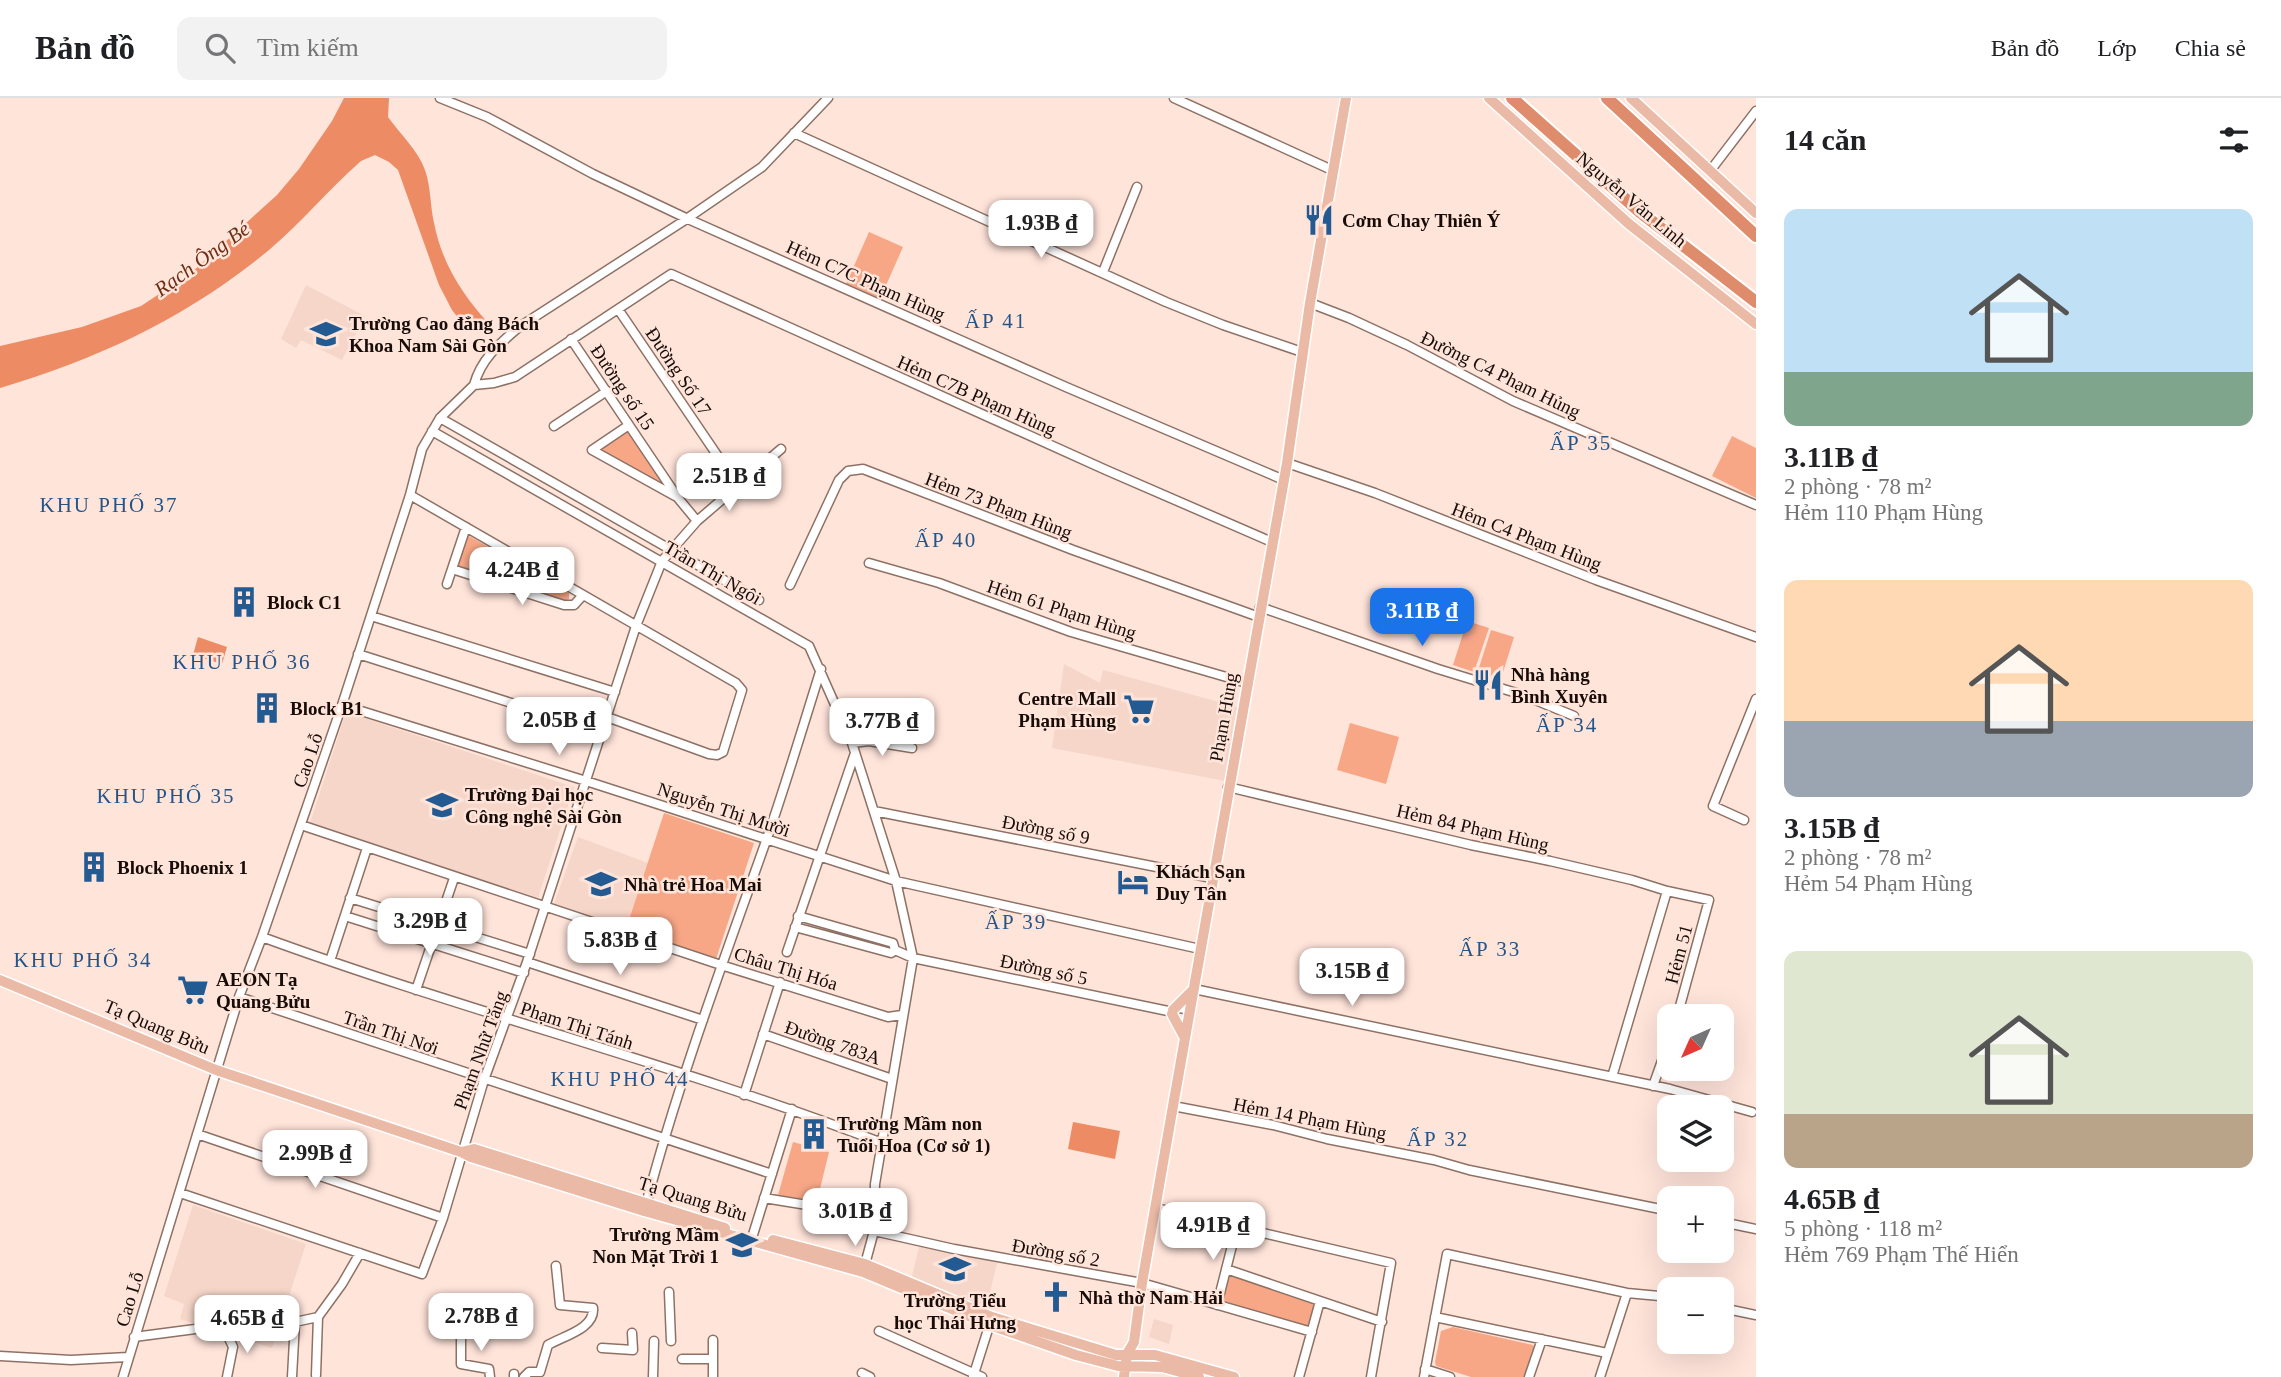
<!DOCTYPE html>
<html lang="vi">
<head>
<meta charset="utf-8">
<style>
	body { margin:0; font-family:"Times New Roman",serif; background:#f2f2f2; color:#202124; height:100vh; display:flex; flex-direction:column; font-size:26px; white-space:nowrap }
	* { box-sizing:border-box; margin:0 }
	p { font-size:23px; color:#757577 }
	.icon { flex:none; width:38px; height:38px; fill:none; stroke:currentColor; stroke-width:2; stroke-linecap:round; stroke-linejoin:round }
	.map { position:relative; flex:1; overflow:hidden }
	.side { display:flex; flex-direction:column; background:#fff; width:525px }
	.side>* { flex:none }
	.needle { width:46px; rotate:225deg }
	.controls { position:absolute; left:1657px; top:906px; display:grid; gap:14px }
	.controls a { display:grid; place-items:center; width:77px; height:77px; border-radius:14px; background:#fff; box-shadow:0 7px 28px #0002; font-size:35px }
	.price { position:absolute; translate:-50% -60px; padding:0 16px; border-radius:14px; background:#fff; color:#222; font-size:23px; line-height:46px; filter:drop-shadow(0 2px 4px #0008) }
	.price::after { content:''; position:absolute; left:50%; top:42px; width:21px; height:16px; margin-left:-10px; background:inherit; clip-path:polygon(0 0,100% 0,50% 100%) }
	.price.active { background:#1a73e8; color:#fff }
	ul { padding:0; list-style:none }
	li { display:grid; align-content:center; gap:14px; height:371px; padding:0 28px }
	li span { display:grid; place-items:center; height:217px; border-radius:14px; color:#555 }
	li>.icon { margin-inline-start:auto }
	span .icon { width:126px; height:126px; fill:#fffc; stroke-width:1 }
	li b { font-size:30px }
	h2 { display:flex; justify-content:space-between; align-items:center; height:84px; padding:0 28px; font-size:30px }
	header { display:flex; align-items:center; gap:42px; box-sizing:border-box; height:98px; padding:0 35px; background:#fff; border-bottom:2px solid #e0e0e0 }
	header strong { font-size:33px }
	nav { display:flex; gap:38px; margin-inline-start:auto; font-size:24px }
	.search { width:490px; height:63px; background:#f2f2f2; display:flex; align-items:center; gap:18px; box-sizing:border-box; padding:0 24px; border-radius:14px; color:#757577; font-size:26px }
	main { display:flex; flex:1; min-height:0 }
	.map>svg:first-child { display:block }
	.built { fill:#f6d6c9 }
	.green { fill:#f8a786 }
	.water { fill:#ec8b64 }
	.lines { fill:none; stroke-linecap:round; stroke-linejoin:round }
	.minor-casing { stroke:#8e7165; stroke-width:11 }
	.major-casing { stroke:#fff; stroke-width:13 }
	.highway-casing { stroke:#fff; stroke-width:16 }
	.minor { stroke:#fff; stroke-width:8 }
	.major { stroke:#ebbaa6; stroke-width:10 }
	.highway { stroke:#de8c6b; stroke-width:12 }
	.labels { text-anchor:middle; stroke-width:5; stroke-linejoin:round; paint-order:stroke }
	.street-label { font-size:19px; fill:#170c08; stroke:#ffe4da }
	.poi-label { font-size:19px; font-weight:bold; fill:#170c08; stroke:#ffe4da; text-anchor:start }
	.water-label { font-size:21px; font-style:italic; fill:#6c2e14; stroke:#ffe4da }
	.neighbourhood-label { font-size:21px; letter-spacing:2px; fill:#245588; stroke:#ffe4da }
</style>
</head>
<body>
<header>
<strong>Bản đồ</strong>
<div class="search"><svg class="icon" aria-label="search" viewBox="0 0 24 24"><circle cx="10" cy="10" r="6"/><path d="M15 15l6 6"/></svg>Tìm kiếm</div>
<nav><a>Bản đồ</a><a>Lớp</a><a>Chia sẻ</a></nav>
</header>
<main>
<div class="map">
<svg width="1756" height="1279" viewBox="0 0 1756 1279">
	<rect width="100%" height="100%" fill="#ffe4da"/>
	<path class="built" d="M306 187 365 218 342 262 301 242 296 250 281 241Z
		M1064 566 1100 585 1103 572 1237 609 1225 683 1052 650Z
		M346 614 574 689 538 800 310 725Z
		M578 739 648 765 626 831 554 806Z
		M193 1107 306 1146 272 1250 180 1221 184 1206 164 1198Z
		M920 1145 997 1165 986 1211 912 1178Z
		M1154 1221 1173 1227 1169 1246 1149 1239Z"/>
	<path class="green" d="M869 134 903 149 880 201 846 186Z
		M628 331 666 388 665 391 594 352Z
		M1732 338 1756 350V400L1712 378Z
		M469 438 569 495V501L564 503 455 470 465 439Z
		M1467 523 1489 530 1474 574 1453 567Z
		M1491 532 1514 539 1500 584 1477 576Z
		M1350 625 1399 639 1386 686 1337 672Z
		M664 715 754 745 716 861 626 831Z
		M793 1044 829 1054 817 1103 778 1097Z
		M1226 1175 1318 1204 1312 1231 1221 1202Z
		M1453 1229 1533 1247 1535 1251 1526 1279H1471L1436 1268 1435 1264 1441 1233Z"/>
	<path class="water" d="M344 0H389L388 19C400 36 418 52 425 72 431 89 430 107 434 125 442 166 463 198 491 228L469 234 452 212 439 187 398 72 389 64 375 57 361 63C329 91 302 124 269 152 186 220 102 259 0 290V248L82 229 141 208 191 175 277 97 299 71 332 23Z
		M198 539 227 549 222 566 193 557Z
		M1073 1024 1120 1033 1115 1061 1068 1051Z"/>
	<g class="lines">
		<defs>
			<path id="minor" d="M440 0 487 19 593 76 688 121 1066 289 1284 382
				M1174 0 1332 72
				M794 35 1166 204 1223 227 1302 254
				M1710 73 1756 13
				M1103 174 1137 89
				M1310 205 1349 220 1407 247 1513 303 1756 407
				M618 211 738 388
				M571 241 678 400 697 423
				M474 287C481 261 499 246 519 229L682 124 762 69 828 0
				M440 320 759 502
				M629 327 592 352 675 398
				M554 328 607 293
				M432 333 809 548 852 645 896 783 913 860 875 1086 874 1133 864 1170
				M1287 365 1375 395 1596 482 1756 539
				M410 397 736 585 742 592 723 654 717 657 709 656 607 619
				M869 465 939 485 1071 534 1247 585
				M452 471 564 507H574L583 497
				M447 486 466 429
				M790 487 839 382 848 373 863 371 1073 452 1259 519
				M1260 509 1438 571 1523 597 1574 618
				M371 518 615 594
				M358 556 602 634
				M342 607 586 683 896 783 1200 851
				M852 645 869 643 912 650
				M1228 689 1471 747 1550 763 1632 782 1667 793 1709 802 1677 919
				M874 713 1212 780
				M1744 722 1713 708 1756 601
				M301 727 721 867 888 919 902 917
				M350 800 530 856
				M345 818 524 875
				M798 818 893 845 895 852 913 860 1168 913 1180 910 1190 912
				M795 829 891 855 895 852
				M262 839C467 914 679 967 882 1045
				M787 854 855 655
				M330 863 367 750
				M527 864 703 922
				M1194 891 1670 991 1752 1014
				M416 892 454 780
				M239 899 772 1076
				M763 936 892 981
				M1612 979 1667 793
				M1653 988 1670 940
				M744 997 780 884
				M1173 1008 1273 1027 1327 1041 1434 1062 1469 1072 1670 1113
				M197 1036 443 1120
				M180 1095 422 1176 443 1120 484 982 527 864 636 528 662 463 697 423 781 351
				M764 1100 875 1118
				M645 1110C678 985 723 864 766 743 786 686 803 628 821 571
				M1156 1110 1391 1165 1371 1279
				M1722 1124 1756 1131
				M874 1133 954 1151 1142 1185 1312 1234
				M751 1143 792 1011
				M1226 1171 1382 1224
				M669 1194 671 1243
				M1217 1207 1237 1128
				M1722 1210 1756 1217
				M484 1216 461 1215V1266L489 1271 490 1279
				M1435 1219 1607 1255
				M879 1233 982 1279
				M134 1239 203 1230 228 1238 233 1249 227 1279
				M713 1242V1279
				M602 1250 633 1252 632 1235
				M0 1258 71 1262 128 1259
				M682 1261H713
				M1425 1271 1450 1279
				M862 1275 870 1279
				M514 1276V1279
				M316 1277 318 1219
				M123 1279 239 899 262 839 342 607 410 397 422 351 440 320 474 287 494 285 515 279 671 176 1106 372 1272 444
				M292 1279 295 1224 318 1219 342 1186 360 1155
				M524 1279 529 1274H540L548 1247C563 1238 595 1231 593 1210L560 1207 556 1168
				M653 1279 654 1243
				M973 1279 991 1222
				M1299 1279 1320 1203
				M1424 1279 1447 1156 1627 1195 1670 1199
				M1529 1279 1542 1241
				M1600 1279 1627 1195"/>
			<path id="major" d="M1489 0 1629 126 1756 226
				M1631 0 1756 115
				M0 882 216 972 461 1054 471 1059 644 1113 863 1174 990 1227 1076 1257 1118 1268 1162 1269 1199 1279
				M1173 912 1193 892
				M1172 916 1185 940
				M461 1054 474 1051 725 1130
				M773 1142 865 1166 992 1219 1116 1257H1155L1234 1279
				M1124 1279 1127 1256 1134 1244 1142 1185 1173 1008 1287 365 1310 205 1346 0"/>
			<path id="highway" d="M1512 0 1640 114 1756 204
				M1607 0 1756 138"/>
		</defs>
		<use href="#minor" class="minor-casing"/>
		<use href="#major" class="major-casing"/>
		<use href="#highway" class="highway-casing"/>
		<use href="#minor" class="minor"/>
		<use href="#major" class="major"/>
		<use href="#highway" class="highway"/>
	</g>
	<defs>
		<symbol id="restaurant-bare" viewBox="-9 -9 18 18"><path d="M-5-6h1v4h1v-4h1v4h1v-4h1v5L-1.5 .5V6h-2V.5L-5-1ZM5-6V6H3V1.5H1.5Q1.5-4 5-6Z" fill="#245a92" stroke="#ffe4da" stroke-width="2.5" paint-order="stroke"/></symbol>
		<symbol id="university-bare" viewBox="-9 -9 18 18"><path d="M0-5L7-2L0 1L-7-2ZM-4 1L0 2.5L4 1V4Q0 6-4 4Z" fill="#245a92" stroke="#ffe4da" stroke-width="2.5" paint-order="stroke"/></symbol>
		<symbol id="building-bare" viewBox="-9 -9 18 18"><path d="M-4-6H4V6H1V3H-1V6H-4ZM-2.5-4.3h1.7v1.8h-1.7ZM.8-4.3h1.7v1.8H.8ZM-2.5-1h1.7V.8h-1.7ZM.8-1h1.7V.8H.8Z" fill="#245a92" stroke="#ffe4da" stroke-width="2.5" paint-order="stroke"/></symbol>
		<symbol id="supermarket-bare" viewBox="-9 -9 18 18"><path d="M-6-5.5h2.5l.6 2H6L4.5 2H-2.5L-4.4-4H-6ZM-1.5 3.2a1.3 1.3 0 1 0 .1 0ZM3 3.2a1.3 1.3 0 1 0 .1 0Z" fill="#245a92" stroke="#ffe4da" stroke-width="2.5" paint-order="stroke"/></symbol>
		<symbol id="hotel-bare" viewBox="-9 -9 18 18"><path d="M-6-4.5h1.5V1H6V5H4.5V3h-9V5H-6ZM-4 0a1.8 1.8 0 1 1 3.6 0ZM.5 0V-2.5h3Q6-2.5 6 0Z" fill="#245a92" stroke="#ffe4da" stroke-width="2.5" paint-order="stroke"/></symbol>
		<symbol id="school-bare" viewBox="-9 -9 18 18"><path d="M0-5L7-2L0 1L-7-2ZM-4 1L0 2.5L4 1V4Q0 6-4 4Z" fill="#245a92" stroke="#ffe4da" stroke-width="2.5" paint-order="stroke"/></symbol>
		<symbol id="church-bare" viewBox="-9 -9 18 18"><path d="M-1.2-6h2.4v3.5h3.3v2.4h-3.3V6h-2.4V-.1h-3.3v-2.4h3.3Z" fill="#245a92" stroke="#ffe4da" stroke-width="2.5" paint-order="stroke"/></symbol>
	</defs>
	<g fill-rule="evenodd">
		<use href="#restaurant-bare" x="1297" y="100" width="44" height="44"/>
		<use href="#university-bare" x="304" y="214" width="44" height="44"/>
		<use href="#building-bare" x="222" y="482" width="44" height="44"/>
		<use href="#restaurant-bare" x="1466" y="565" width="44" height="44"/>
		<use href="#building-bare" x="245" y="588" width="44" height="44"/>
		<use href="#supermarket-bare" x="1117" y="589" width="44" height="44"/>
		<use href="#university-bare" x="420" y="685" width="44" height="44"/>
		<use href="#building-bare" x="72" y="747" width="44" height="44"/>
		<use href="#hotel-bare" x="1111" y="762" width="44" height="44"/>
		<use href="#school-bare" x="579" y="764" width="44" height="44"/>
		<use href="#supermarket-bare" x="171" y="870" width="44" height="44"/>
		<use href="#building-bare" x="792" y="1014" width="44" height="44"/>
		<use href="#school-bare" x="720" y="1125" width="44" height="44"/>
		<use href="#school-bare" x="933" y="1149" width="44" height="44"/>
		<use href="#church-bare" x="1034" y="1177" width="44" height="44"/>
	</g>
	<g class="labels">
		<g class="street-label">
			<text transform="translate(1632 101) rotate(40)" y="7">Nguyễn Văn Linh</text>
			<text transform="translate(866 182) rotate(24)" y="7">Hẻm C7C Phạm Hùng</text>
			<text transform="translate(679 273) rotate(56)" y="7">Đường Số 17</text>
			<text transform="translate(1501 276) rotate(26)" y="7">Đường C4 Phạm Hủng</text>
			<text transform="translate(623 289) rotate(56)" y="7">Đường số 15</text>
			<text transform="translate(977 297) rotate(24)" y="7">Hẻm C7B Phạm Hùng</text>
			<text transform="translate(999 407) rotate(21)" y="7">Hẻm 73 Phạm Hùng</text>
			<text transform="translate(1527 438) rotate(21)" y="7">Hẻm C4 Phạm Hùng</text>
			<text transform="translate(713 474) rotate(30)" y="7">Trần Thị Ngôi</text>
			<text transform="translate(1062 511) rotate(18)" y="7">Hẻm 61 Phạm Hùng</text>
			<text transform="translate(1223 619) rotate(-80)" y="7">Phạm Hùng</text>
			<text transform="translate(307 662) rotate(-71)" y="7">Cao Lỗ</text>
			<text transform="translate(724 711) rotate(18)" y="7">Nguyễn Thị Mười</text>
			<text transform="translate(1473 729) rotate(13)" y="7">Hẻm 84 Phạm Hùng</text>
			<text transform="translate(1046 731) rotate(11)" y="7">Đường số 9</text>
			<text transform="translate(1678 856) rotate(-75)" y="7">Hẻm 51</text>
			<text transform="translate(786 870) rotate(17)" y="7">Châu Thị Hóa</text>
			<text transform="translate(1044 871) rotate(12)" y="7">Đường số 5</text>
			<text transform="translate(577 927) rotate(18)" y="7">Phạm Thị Tánh</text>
			<text transform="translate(157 928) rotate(23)" y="7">Tạ Quang Bửu</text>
			<text transform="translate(391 934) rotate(19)" y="7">Trần Thị Nơi</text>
			<text transform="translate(833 944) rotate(19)" y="7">Đường 783A</text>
			<text transform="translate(480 952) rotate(-70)" y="7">Phạm Nhữ Tăng</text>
			<text transform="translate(1310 1020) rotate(11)" y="7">Hẻm 14 Phạm Hùng</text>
			<text transform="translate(693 1100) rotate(17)" y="7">Tạ Quang Bửu</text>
			<text transform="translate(1056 1154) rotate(10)" y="7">Đường số 2</text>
			<text transform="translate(129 1201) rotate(-73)" y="7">Cao Lỗ</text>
		</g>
		<g class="poi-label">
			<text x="1342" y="129">Cơm Chay Thiên Ý</text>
			<text x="349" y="232">Trường Cao đẳng Bách<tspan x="349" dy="22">Khoa Nam Sài Gòn</tspan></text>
			<text x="267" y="511">Block C1</text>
			<text x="1511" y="583">Nhà hàng<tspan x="1511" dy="22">Bình Xuyên</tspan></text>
			<text x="1116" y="607" text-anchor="end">Centre Mall<tspan x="1116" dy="22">Phạm Hùng</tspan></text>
			<text x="290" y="617">Block B1</text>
			<text x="465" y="703">Trường Đại học<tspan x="465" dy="22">Công nghệ Sài Gòn</tspan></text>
			<text x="117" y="776">Block Phoenix 1</text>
			<text x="1156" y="780">Khách Sạn<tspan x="1156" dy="22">Duy Tân</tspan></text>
			<text x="624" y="793">Nhà trẻ Hoa Mai</text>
			<text x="216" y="888">AEON Tạ<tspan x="216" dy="22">Quang Bửu</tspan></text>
			<text x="837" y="1032">Trường Mầm non<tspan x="837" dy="22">Tuổi Hoa (Cơ sở 1)</tspan></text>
			<text x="719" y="1143" text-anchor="end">Trường Mầm<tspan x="719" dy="22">Non Mặt Trời 1</tspan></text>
			<text x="1079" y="1206">Nhà thờ Nam Hải</text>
			<text x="955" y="1209" text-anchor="middle">Trường Tiểu<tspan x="955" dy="22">học Thái Hưng</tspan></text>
		</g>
		<g class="water-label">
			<text transform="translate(202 161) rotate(-36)" y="7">Rạch Ông Bé</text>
		</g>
		<g class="neighbourhood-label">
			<text x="996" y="230">ẤP 41</text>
			<text x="1581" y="352">ẤP 35</text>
			<text x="109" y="414">KHU PHỐ 37</text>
			<text x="946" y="449">ẤP 40</text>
			<text x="242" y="571">KHU PHỐ 36</text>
			<text x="1567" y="634">ẤP 34</text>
			<text x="166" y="705">KHU PHỐ 35</text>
			<text x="1016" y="831">ẤP 39</text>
			<text x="1490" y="858">ẤP 33</text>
			<text x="83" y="869">KHU PHỐ 34</text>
			<text x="620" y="988">KHU PHỐ 44</text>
			<text x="1438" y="1048">ẤP 32</text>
		</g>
	</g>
</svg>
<div class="controls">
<a><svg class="needle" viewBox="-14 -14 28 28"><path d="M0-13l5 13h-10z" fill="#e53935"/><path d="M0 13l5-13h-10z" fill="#757577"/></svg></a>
<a><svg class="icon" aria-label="layers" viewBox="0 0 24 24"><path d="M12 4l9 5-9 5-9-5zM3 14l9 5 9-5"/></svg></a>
<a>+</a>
<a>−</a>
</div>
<b class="price" style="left:1041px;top:162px">1.93B ₫</b>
<b class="price" style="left:729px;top:415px">2.51B ₫</b>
<b class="price" style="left:522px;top:509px">4.24B ₫</b>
<b class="price active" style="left:1422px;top:550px">3.11B ₫</b>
<b class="price" style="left:559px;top:659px">2.05B ₫</b>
<b class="price" style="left:882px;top:660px">3.77B ₫</b>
<b class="price" style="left:430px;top:860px">3.29B ₫</b>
<b class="price" style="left:620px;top:879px">5.83B ₫</b>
<b class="price" style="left:1352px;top:910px">3.15B ₫</b>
<b class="price" style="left:315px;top:1092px">2.99B ₫</b>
<b class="price" style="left:855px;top:1150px">3.01B ₫</b>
<b class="price" style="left:1213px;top:1164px">4.91B ₫</b>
<b class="price" style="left:481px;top:1255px">2.78B ₫</b>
<b class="price" style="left:247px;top:1257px">4.65B ₫</b>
</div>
<section class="side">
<h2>14 căn<svg class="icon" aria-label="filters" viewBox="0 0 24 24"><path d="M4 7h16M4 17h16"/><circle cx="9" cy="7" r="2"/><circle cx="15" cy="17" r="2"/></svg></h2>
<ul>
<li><span style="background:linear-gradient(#bfe0f5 75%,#7fa58c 0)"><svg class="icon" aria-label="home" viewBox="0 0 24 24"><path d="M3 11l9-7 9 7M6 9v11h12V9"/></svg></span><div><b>3.11B ₫</b><p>2 phòng · 78 m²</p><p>Hẻm 110 Phạm Hùng</p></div></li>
<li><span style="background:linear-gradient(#ffd9b3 65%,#9aa5b1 0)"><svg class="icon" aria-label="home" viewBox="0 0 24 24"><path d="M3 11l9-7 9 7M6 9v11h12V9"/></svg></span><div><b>3.15B ₫</b><p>2 phòng · 78 m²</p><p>Hẻm 54 Phạm Hùng</p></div></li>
<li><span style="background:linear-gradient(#dfe7d0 75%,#b9a48a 0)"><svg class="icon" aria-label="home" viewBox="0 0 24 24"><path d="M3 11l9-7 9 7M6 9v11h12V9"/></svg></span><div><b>4.65B ₫</b><p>5 phòng · 118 m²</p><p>Hẻm 769 Phạm Thế Hiển</p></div></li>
</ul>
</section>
</main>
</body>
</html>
